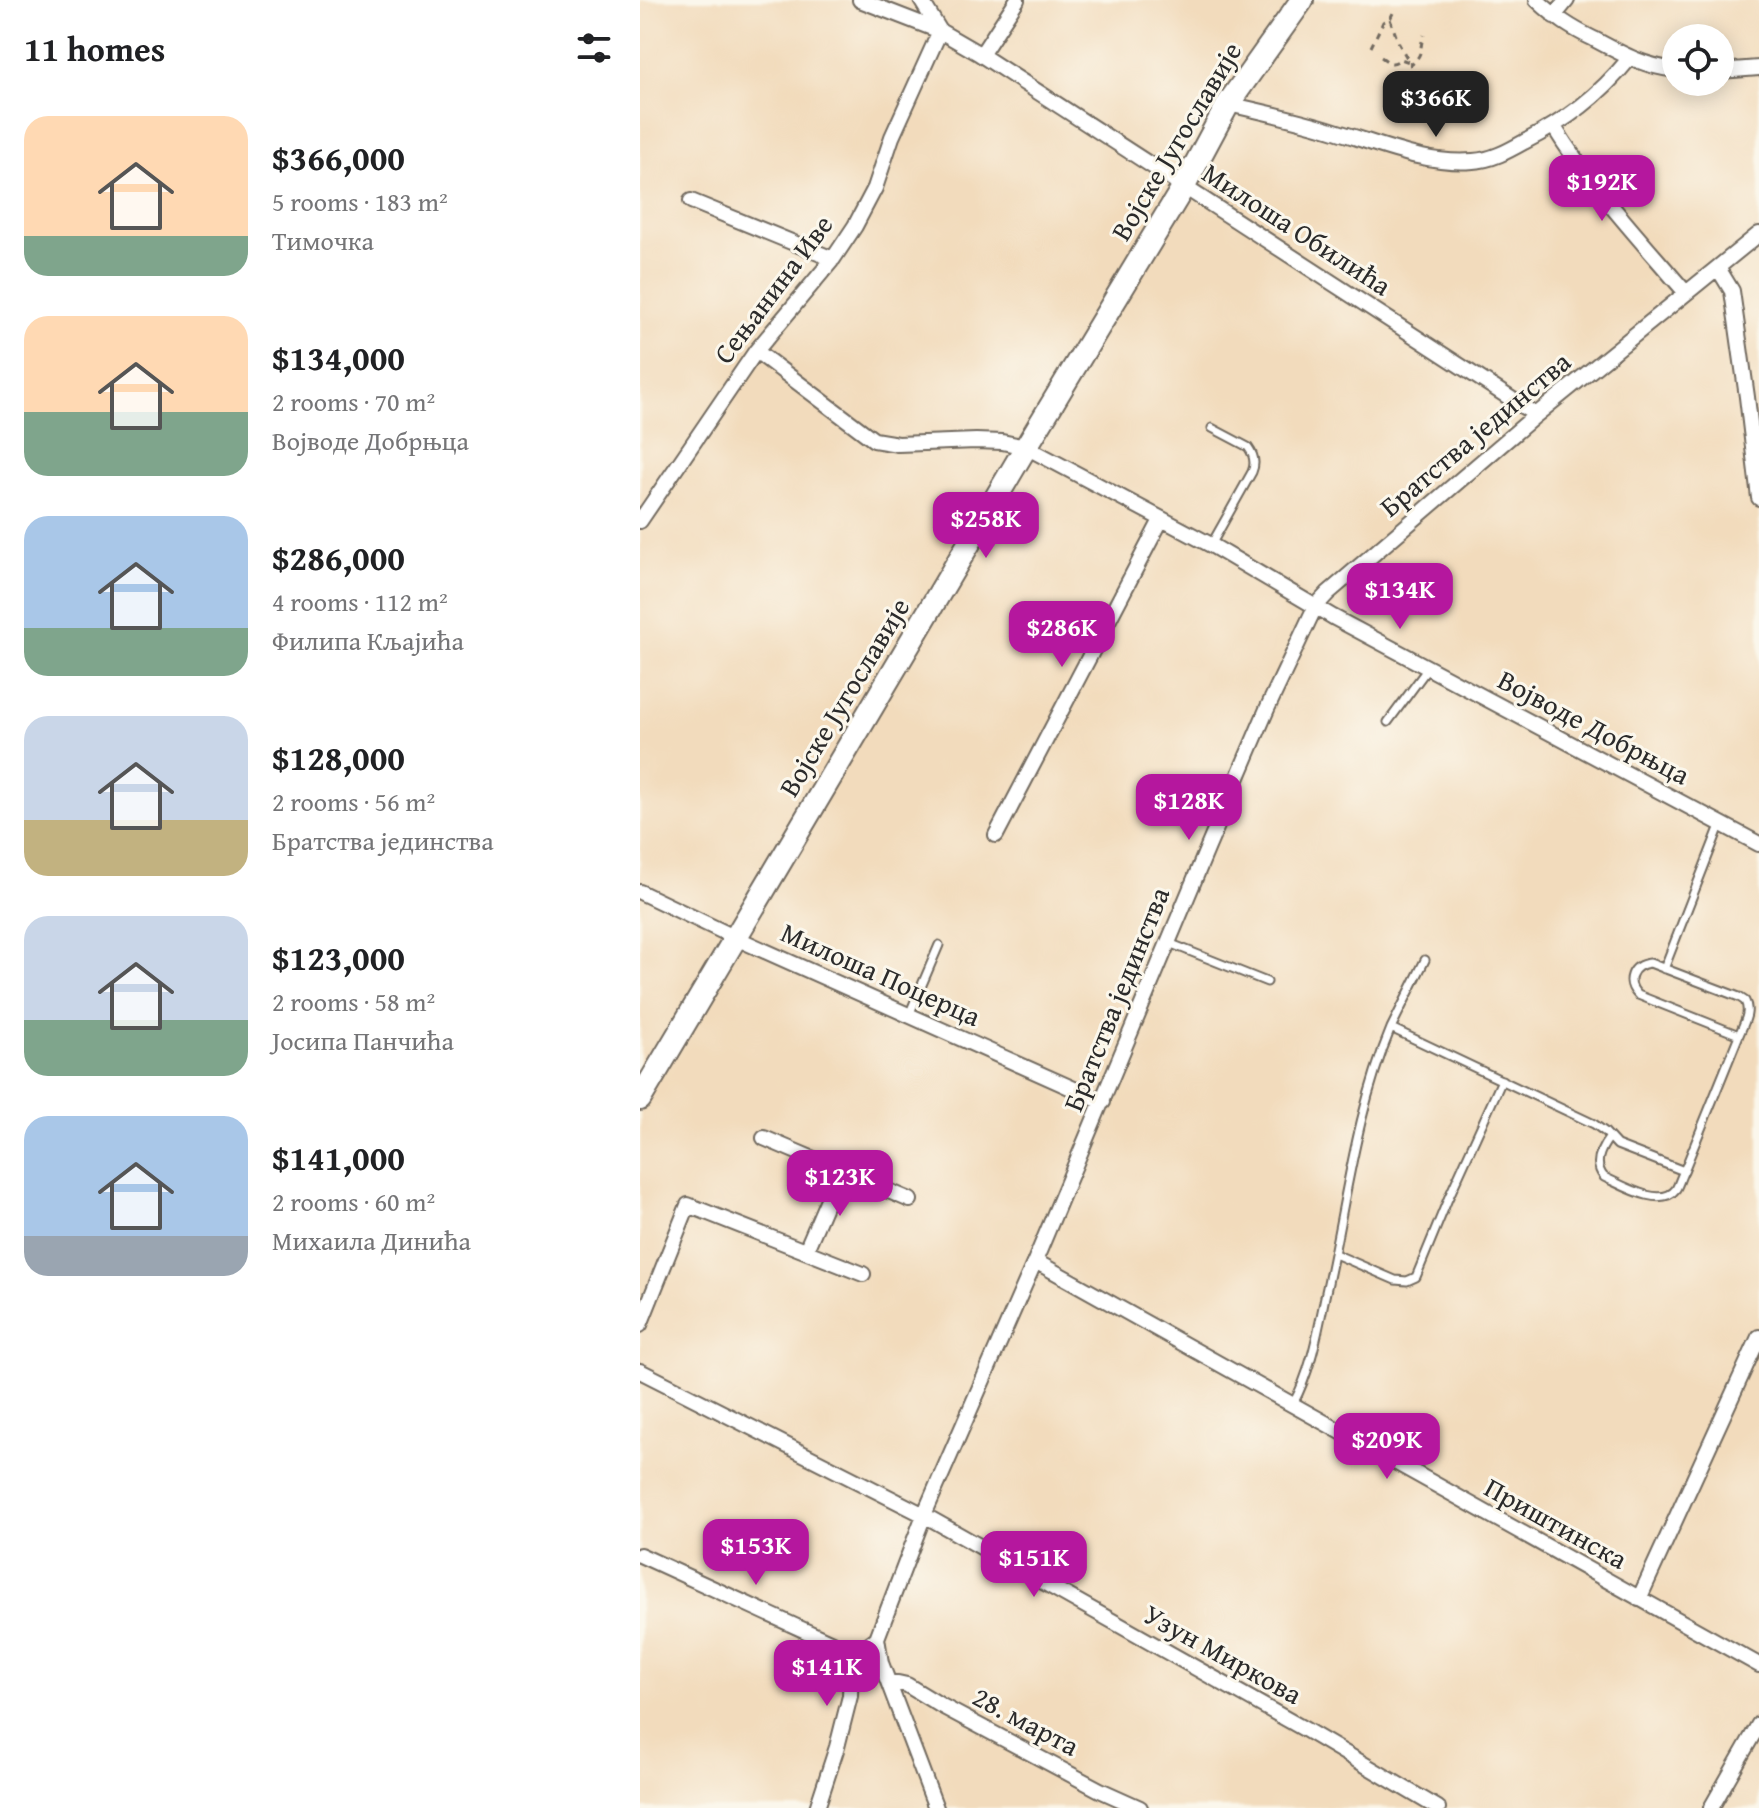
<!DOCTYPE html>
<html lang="en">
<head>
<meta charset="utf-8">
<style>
	body { margin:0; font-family:"Gentium Book Plus",serif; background:#f6f6f6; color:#202124; height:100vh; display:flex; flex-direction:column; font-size:30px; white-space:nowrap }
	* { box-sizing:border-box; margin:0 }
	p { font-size:26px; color:#757577 }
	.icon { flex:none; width:44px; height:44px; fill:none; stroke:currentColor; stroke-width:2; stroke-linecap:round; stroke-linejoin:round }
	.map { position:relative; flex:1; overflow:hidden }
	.side { display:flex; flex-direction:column; background:#fff; width:640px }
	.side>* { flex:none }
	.fabs { position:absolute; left:1022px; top:24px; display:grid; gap:16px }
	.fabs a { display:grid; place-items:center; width:72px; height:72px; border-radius:50%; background:#fff; box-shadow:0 4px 20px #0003; font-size:40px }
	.price { position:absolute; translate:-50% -68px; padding:0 18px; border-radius:16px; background:#b5179e; color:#fff; font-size:26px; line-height:52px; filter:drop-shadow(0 2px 4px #0008) }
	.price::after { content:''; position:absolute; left:50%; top:48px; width:24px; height:18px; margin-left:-12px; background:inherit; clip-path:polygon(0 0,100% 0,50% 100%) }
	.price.selected { background:#222; color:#fff }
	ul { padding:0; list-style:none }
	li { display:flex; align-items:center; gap:24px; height:200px; padding:0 24px }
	li span { display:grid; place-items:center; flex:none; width:224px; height:160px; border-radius:24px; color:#555 }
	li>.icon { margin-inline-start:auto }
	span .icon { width:96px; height:96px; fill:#fffc; stroke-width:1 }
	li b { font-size:34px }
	h2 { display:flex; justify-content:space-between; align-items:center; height:96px; padding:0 24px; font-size:34px }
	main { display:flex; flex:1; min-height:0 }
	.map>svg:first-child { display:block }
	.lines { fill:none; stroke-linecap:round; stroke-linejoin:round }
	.service-casing { stroke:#71695e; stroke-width:11 }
	.minor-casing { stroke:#71695e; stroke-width:18 }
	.secondary-casing { stroke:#71695e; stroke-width:26 }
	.path { stroke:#71695e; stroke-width:3; stroke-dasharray:6 6; stroke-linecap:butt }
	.service { stroke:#fff; stroke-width:7 }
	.minor { stroke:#fff; stroke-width:14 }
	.secondary { stroke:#fff; stroke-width:22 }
	.labels { text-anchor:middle; stroke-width:6; stroke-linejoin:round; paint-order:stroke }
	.street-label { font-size:28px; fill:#2b2b2b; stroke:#fbf7ec }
</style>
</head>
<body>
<main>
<section class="side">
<h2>11 homes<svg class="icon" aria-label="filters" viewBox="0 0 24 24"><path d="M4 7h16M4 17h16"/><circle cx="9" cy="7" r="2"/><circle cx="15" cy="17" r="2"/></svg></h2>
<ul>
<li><span style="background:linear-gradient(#ffd9b3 75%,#7fa58c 0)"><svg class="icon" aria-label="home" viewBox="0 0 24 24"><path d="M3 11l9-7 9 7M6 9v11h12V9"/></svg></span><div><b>$366,000</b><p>5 rooms · 183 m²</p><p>Тимочка</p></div></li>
<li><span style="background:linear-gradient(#ffd9b3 60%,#7fa58c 0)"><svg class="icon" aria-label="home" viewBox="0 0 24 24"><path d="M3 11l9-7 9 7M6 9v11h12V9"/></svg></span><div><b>$134,000</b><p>2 rooms · 70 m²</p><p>Војводе Добрњца</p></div></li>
<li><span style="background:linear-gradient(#a9c7e8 70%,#7fa58c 0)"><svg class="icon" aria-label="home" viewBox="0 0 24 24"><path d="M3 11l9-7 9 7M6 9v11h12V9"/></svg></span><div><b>$286,000</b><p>4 rooms · 112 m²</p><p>Филипа Кљајића</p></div></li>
<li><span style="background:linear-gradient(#c9d6e8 65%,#c2b280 0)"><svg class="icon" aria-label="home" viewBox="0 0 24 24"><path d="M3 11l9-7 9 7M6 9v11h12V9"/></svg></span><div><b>$128,000</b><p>2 rooms · 56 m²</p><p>Братства јединства</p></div></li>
<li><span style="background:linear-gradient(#c9d6e8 65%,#7fa58c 0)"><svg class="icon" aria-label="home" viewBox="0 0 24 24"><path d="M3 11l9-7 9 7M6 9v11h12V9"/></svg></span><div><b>$123,000</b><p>2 rooms · 58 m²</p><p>Јосипа Панчића</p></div></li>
<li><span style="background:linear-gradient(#a9c7e8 75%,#9aa5b1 0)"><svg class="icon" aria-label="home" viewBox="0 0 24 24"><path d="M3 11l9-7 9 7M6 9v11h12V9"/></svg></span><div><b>$141,000</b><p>2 rooms · 60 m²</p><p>Михаила Динића</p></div></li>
</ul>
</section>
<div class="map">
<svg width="1119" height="1808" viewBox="0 0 1119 1808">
	<rect width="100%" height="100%" fill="#fbf7ec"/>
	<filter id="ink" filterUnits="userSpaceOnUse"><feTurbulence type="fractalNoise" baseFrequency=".0125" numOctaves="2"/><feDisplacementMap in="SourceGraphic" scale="16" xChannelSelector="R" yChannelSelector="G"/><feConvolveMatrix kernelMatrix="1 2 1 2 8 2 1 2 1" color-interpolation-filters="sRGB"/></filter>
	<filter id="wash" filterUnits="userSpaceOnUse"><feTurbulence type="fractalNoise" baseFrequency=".006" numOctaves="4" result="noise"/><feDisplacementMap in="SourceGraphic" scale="32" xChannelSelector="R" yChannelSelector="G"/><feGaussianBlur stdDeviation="1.8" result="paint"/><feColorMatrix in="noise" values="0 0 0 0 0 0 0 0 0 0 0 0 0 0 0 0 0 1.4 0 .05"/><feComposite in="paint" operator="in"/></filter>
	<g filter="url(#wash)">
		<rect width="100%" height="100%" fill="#f2dbbc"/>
	</g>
	<g filter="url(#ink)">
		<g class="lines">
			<defs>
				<path id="service" d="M571 545 612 472C616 463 614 455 608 447L572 428
					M748 722 788 668
					M529 943 627 982
					M785 960 751 1028 954 1124 965 1132 977 1145 1044 1171
					M1024 969 1081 823
					M269 1015 299 945
					M969 1138C960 1150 953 1164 964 1177 982 1185 1021 1209 1036 1189 1039 1184 1041 1176 1044 1171L1099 1035C1104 1023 1111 1012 1105 1001L1099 997 1010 963C991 965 985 982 998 995L1099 1035
					M695 1254 755 1280 767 1281 776 1277 808 1199 862 1080
					M653 1404C672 1369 678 1330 686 1292 706 1203 716 1112 751 1028"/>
				<path id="minor" d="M220 0 300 31 338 53 896 415
					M897 0C916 18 931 28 954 39 982 54 1003 66 1036 70
					M914 16 927 0
					M341 55 377 0
					M1080 71 1119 68
					M588 104C624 112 660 120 695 131 739 144 786 165 833 161 852 160 868 151 884 142 927 120 959 96 989 59
					M914 127C951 187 1000 239 1046 293
					M51 201 193 259
					M1078 268 1092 291 1107 397 1119 498
					M116 351 234 440 258 444 336 441 362 442 386 447 571 545 693 617 1119 844
					M0 521 116 351 193 259 215 226 235 188 252 137 300 31 281 0
					M356 835 521 520
					M0 892 96 938 463 1102
					M124 1138 270 1200
					M166 1250 200 1171
					M395 1261 1119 1665
					M0 1325 48 1205 223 1274
					M0 1371 284 1515 666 1730 798 1808
					M0 1555 216 1654
					M999 1599 1119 1337
					M237 1638 284 1515 395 1261 568 847 627 709 675 607 688 593 896 415 1119 234
					M237 1638 241 1663 296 1808
					M249 1683H258L267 1685 300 1705 460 1790 500 1808
					M177 1808 197 1747 210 1696 211 1666 216 1654 237 1638
					M1071 1808 1119 1724"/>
				<path id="secondary" d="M0 1099 386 447 544 186 588 104 662 0"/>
			</defs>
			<use href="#service" class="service-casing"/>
			<use href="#minor" class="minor-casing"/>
			<use href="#secondary" class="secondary-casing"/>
			<path class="path" d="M750 19 759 44 771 65C785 52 778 51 784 35
				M731 47 743 22 750 19 754 11
				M741 57C750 63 751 66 761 59L769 62"/>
			<use href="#service" class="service"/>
			<use href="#minor" class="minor"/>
			<use href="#secondary" class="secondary"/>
		</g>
	</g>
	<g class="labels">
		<g class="street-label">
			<text transform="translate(536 141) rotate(-59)" y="10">Војске Југославије</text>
			<text transform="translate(657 229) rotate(33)" y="10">Милоша Обилића</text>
			<text transform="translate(133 289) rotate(-53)" y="10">Сењанина Иве</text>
			<text transform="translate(835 434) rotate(-40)" y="10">Братства јединства</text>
			<text transform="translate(204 697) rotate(-59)" y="10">Војске Југославије</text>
			<text transform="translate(954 727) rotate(28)" y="10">Војводе Добрњца</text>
			<text transform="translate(241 974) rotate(24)" y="10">Милоша Поцерца</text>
			<text transform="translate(476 999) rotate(-68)" y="10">Братства јединства</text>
			<text transform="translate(916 1523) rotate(29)" y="10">Приштинска</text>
			<text transform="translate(583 1654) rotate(29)" y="10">Узун Миркова</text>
			<text transform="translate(386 1721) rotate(28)" y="10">28. марта</text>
		</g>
	</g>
</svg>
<div class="fabs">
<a><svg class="icon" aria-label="locate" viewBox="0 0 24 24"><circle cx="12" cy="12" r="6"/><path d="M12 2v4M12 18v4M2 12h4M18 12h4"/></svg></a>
</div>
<b class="price selected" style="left:796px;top:139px">$366K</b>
<b class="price" style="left:962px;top:223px">$192K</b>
<b class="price" style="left:346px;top:560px">$258K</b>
<b class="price" style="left:760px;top:631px">$134K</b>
<b class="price" style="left:422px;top:669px">$286K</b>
<b class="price" style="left:549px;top:842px">$128K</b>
<b class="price" style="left:200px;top:1218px">$123K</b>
<b class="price" style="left:747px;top:1481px">$209K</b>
<b class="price" style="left:116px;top:1587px">$153K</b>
<b class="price" style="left:394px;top:1599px">$151K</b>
<b class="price" style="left:187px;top:1708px">$141K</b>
</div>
</main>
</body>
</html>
